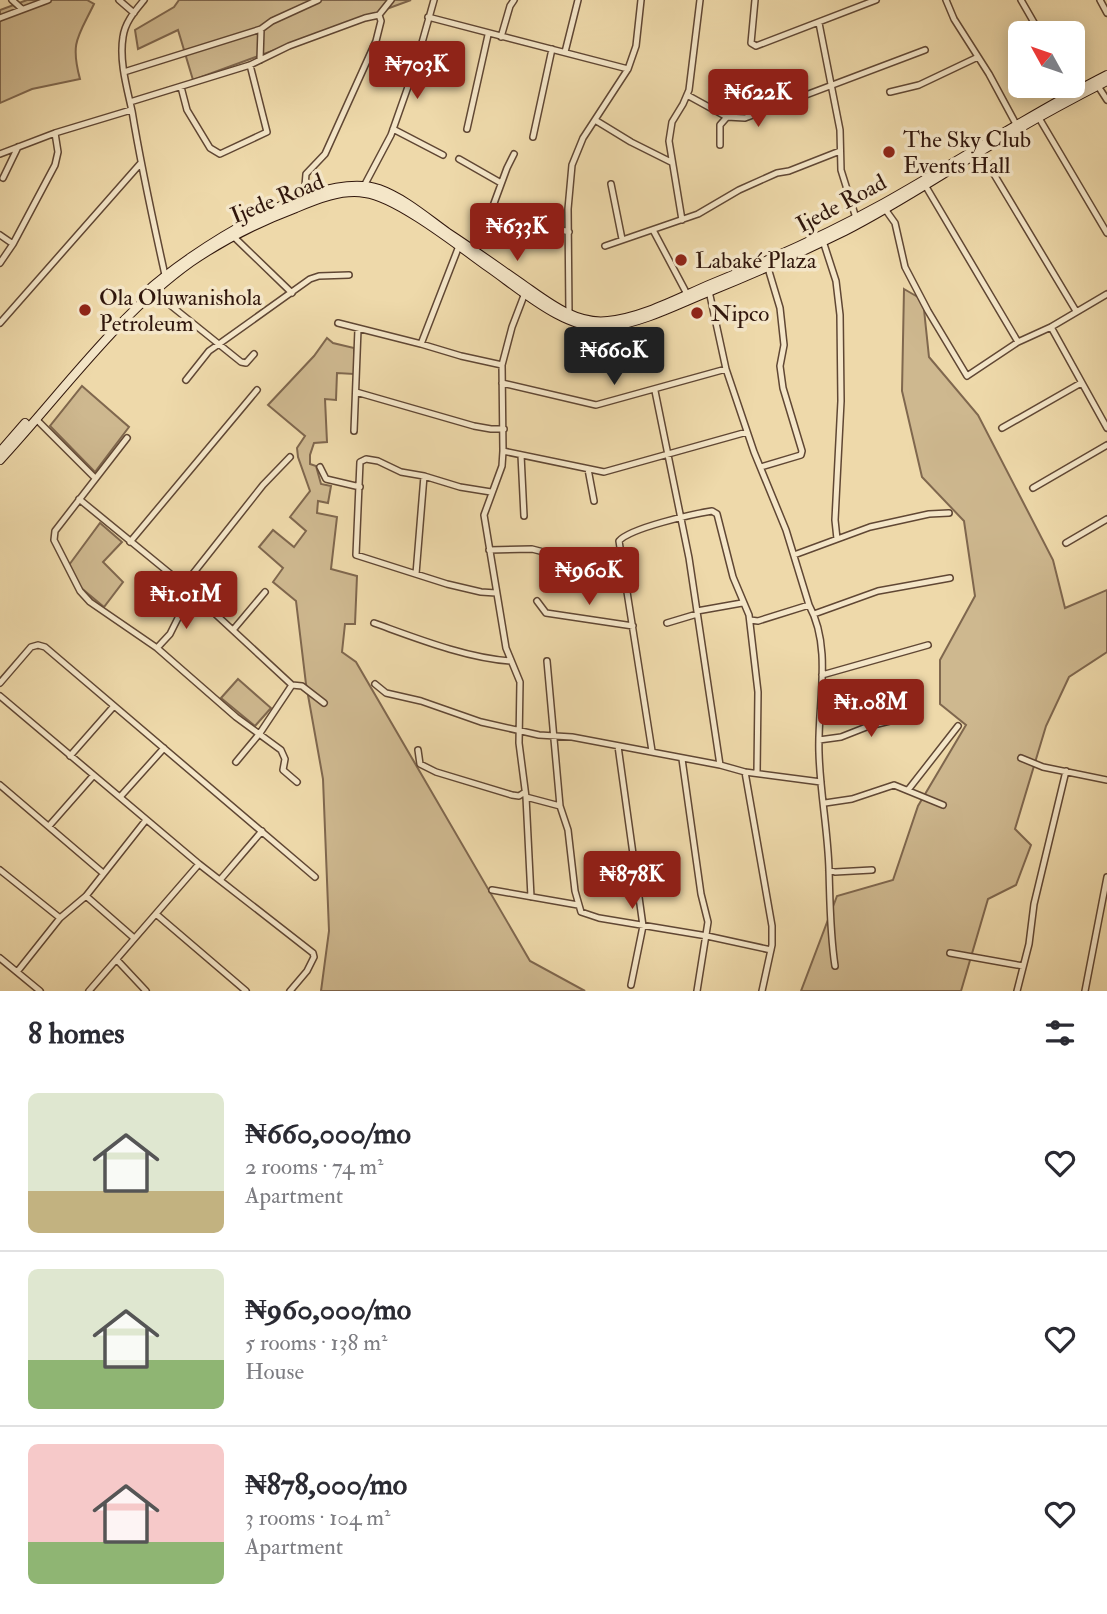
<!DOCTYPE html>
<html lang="en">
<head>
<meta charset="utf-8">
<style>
	body { margin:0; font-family:"IM FELL Double Pica",serif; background:#f2f2f3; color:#2b2b33; height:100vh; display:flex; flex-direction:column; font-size:26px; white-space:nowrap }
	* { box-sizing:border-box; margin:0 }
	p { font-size:23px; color:#7c7c81 }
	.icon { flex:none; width:38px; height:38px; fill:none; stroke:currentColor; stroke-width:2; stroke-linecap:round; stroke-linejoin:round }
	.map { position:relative; height:991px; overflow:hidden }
	.sheet { display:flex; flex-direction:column; background:#fff; flex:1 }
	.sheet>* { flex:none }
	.needle { width:46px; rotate:310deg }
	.tools { position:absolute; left:1008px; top:21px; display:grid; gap:14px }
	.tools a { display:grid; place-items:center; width:77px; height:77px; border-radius:10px; background:#fff; box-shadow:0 4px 18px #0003; font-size:35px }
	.price { position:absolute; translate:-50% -60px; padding:0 16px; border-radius:7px; background:#8f2418; color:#fff; font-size:23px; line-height:46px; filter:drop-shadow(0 2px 4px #0008) }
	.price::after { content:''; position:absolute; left:50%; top:42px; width:21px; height:16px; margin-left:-10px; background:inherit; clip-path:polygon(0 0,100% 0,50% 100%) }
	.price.on { background:#222; color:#fff }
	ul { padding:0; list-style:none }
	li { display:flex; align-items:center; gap:21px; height:175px; padding:0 28px }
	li+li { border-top:2px solid #e1e1e2 }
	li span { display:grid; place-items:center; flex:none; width:196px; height:140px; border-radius:10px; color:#555 }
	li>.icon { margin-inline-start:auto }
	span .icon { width:84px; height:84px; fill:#fffc; stroke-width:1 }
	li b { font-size:30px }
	h2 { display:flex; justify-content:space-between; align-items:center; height:84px; padding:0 28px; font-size:30px }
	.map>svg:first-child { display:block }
	.green { fill:#ceb88f; stroke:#7f674e; stroke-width:2 }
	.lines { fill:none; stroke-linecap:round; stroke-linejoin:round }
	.minor-casing { stroke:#604734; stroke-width:8 }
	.secondary-casing { stroke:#30160c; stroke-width:10 }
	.minor { stroke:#f4e6c8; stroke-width:5 }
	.secondary { stroke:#f4e6c8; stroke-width:8 }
	.poi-dot { fill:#8f2418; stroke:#f4e6c8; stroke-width:2.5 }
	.labels { text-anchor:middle; stroke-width:7; stroke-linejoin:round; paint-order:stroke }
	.poi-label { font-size:23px; fill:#30160c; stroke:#f4e6c8; text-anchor:start }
	.street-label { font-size:23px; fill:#30160c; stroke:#f4e6c8 }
</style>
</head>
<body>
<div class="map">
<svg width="1107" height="991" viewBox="0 0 1107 991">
	<rect width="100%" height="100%" fill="#eed9aa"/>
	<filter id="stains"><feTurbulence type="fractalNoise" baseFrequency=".00286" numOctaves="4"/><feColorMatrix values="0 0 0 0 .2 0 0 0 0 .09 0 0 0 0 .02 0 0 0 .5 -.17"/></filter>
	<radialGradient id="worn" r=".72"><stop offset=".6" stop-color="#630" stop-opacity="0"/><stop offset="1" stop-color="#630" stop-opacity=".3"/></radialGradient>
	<path class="green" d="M27 0H87L94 4C78 37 70 42 80 79L32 89 0 103V10Z
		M179 0H411L193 80 178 30 138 49 135 30 174 7Z
		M904 289 923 300 929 357 978 415 1053 560 1065 608 1107 590V652L1069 677 1046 726 1015 829 1031 845 1016 885 988 899 961 991H801L837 896 893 880 918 806 966 725 940 704V660L975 596 964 521 922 477 902 391Z
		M327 338 333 343 354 348V374L337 373 336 400 325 399 327 442 314 443 310 455V464L316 466 321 484 331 486 328 503 318 501 317 513 337 517 331 569 357 576 355 624H345L342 652 356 662 530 961 585 991H321L329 931 323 779 306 684 296 601 273 582 283 568 259 547 273 530 294 547 306 531 290 517 310 491 298 457 297 448 305 436 268 405 314 356Z
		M82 386 129 427 95 472 50 426Z
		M100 523 122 542 103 562 123 582 104 607 80 587 69 565Z
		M238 679 271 708 255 726 221 698Z"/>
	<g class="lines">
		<defs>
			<path id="minor" d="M12 0 22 9
				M119 0 134 13
				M144 0C135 11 125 22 123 37 119 61 127 88 132 111 141 166 153 221 165 275
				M755 0 751 43 756 46 876 0
				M946 0 954 19 989 74 1016 124
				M1021 0 1040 33
				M1100 0 1107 13
				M428 17 628 69
				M0 18 48 0
				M819 23 840 130 841 170 856 218
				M501 37 510 6 514 0
				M565 52 578 0
				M260 60 261 29
				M124 72 261 29 272 21 318 0
				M1098 86 1107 100
				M181 87 187 110 210 148 220 154 267 132 250 65
				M890 92 919 85 978 57
				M687 95 727 117 745 118 925 50
				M130 102 250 65 289 46 365 18 379 15 391 0
				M1039 118 1107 233
				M595 120 631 142 671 162
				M393 129 443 155
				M467 129 488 35
				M533 137 552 49
				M720 145V125L727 117
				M980 151 1076 311
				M0 154 55 133 131 110
				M459 159 501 183
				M3 178 18 147
				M611 184 622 239
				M925 185 1018 342
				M364 186 391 135 416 64 434 0
				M304 198 306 174 325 154 376 41 381 21 379 15
				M885 209 895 223 905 267 928 311 967 376 1018 342 1051 327 1107 294
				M682 220 669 141 672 122 683 104 689 90 700 0
				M539 224 569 232
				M653 230 687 294
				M0 235 13 244
				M233 236 292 293
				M823 241 836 281 840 315 841 401 835 520 837 539
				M605 246 698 214 739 190 777 173 789 171 840 151
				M474 250 493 206 507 168 514 154
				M0 263 13 244 55 165 58 152 55 133
				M709 291 726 369 754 452 786 530 809 605C833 649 817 705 819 753 820 792 828 831 829 870 830 902 830 933 835 966
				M154 292 241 362 246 363 254 354
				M569 314 568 209 572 165 583 138 628 69 636 46 641 0
				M0 323 140 164
				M338 323 421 344 461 356 502 365 512 327 525 293
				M1051 327 1107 428
				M421 344 459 246
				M502 365 503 451 502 466 484 515 506 648 520 682 519 743 526 797 531 897
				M186 380 209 351 219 344 310 279 319 276 349 275
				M502 383 596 405 726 369
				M655 391 689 558 720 765
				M356 392 474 426 491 429H504
				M36 419 95 478
				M1002 428 1081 383
				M354 431 358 329
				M127 438 55 531 54 540 80 591 90 602 157 648 236 717 281 750 285 759 283 770 297 782
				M503 451 604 472 747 432
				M521 455 524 516
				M320 467 326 479 360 487
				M761 467 801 455 802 451 783 388 780 366 784 345 780 308 768 268
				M588 469 594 501
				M1033 488 1107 445
				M491 492 460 487 424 476 401 472 378 461 366 459 360 462 356 555 447 584 481 592 496 593
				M79 499 184 585 292 685 302 686 324 703
				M130 542 257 390
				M1066 543 1107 519
				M489 550 532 549 559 556
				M794 555 870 527 929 514 949 513
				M416 574 424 476
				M184 585 263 485 290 457
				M537 601 546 613 633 626
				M697 611 742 603
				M814 614 878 591 950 578
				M750 620 758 621 809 605
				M374 623C416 638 466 658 511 661
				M667 623 697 614
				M233 630 265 592
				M157 648 170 634 179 616 199 599
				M547 661 560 806 568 830 575 891 581 912 599 918 707 936 771 950
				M822 675 928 645
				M0 683 31 647 38 645 45 647 315 877
				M375 684 386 693 421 701 481 722 539 735 572 737 720 765 745 772 821 782
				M0 696 199 864 313 953 314 957 307 971 290 991
				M819 740 841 737 869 726 919 714
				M618 746 643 926 631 985
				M418 750 420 764 436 772 512 795 519 796 525 792
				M652 751 619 541C630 528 693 514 712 511L717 514 733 577 749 615 758 692 757 773
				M70 756 114 706
				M1021 758 1043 767 1107 780
				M682 759 701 894 708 922 697 991
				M236 762 260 733 292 685
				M745 772 772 926V945L762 991
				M0 785 103 873
				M908 790 958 726
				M120 797 164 748
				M526 797 560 806
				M825 803 852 799 894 785 943 805
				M49 826 93 776
				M0 870 60 918
				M829 870 835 872 872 870
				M220 880 262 831
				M492 890 578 905
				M86 896 134 938
				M156 914 246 991
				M950 953 1023 966
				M0 958 40 991
				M117 960 146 991
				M17 972 60 918 86 896 146 820
				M89 991 199 864
				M1017 991 1029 944 1034 904 1066 771
				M1085 991 1107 877"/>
			<path id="secondary" d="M145 293C190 252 317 169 379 189 404 198 427 218 448 233 474 250 499 268 525 286 549 303 577 325 608 321 644 317 678 298 711 284 770 260 828 234 884 203 959 161 1030 114 1107 75
				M0 452 25 423
				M0 460C61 394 118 314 191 262 223 240 259 222 296 208 317 199 342 189 365 193 397 197 460 247 488 267 520 289 567 332 608 327 645 322 680 303 713 290 758 272 802 252 845 231 892 207 936 178 981 151 1022 126 1064 103 1107 81"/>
		</defs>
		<use href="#minor" class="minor-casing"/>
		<use href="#secondary" class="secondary-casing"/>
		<use href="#minor" class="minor"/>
		<use href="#secondary" class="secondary"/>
	</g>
	<g class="poi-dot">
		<circle cx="889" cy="152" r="7"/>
		<circle cx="681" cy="260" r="7"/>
		<circle cx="85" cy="310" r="7"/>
		<circle cx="697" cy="313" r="7"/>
	</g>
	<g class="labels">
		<g class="poi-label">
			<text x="903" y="147">The Sky Club<tspan x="903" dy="26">Events Hall</tspan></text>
			<text x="695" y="268">Labaké Plaza</text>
			<text x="99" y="305">Ola Oluwanishola<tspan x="99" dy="26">Petroleum</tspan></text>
			<text x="711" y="321">Nipco</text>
		</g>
		<g class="street-label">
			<text transform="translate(277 198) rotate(-22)" y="8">Ijede Road</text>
			<text transform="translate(841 203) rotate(-28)" y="8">Ijede Road</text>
		</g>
	</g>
	<rect width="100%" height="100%" filter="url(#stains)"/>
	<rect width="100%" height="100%" fill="url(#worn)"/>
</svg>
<div class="tools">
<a><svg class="needle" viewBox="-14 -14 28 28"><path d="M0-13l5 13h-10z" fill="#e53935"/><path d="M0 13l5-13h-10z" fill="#7c7c81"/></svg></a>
</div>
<b class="price" style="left:417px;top:101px">₦703K</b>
<b class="price" style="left:758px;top:129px">₦622K</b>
<b class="price" style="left:517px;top:263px">₦633K</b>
<b class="price on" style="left:614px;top:387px">₦660K</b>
<b class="price" style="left:589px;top:607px">₦960K</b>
<b class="price" style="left:186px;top:631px">₦1.01M</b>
<b class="price" style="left:871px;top:739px">₦1.08M</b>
<b class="price" style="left:632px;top:911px">₦878K</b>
</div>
<section class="sheet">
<h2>8 homes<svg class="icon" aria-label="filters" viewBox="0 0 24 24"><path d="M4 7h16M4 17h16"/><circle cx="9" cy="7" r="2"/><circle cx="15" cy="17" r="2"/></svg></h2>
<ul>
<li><span style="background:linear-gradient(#dfe7d0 70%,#c2b280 0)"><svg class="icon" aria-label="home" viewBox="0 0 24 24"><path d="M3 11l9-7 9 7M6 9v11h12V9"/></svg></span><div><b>₦660,000/mo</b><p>2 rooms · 74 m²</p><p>Apartment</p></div><svg class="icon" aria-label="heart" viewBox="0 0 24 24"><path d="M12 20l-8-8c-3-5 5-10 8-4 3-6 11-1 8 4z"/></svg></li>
<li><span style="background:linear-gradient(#dfe7d0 65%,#8fb573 0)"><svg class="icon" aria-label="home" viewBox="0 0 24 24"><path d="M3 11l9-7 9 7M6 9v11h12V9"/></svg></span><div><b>₦960,000/mo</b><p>5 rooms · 138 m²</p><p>House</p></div><svg class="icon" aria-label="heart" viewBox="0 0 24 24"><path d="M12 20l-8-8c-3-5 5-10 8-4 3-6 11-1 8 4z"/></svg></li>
<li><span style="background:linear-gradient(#f6c9c9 70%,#8fb573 0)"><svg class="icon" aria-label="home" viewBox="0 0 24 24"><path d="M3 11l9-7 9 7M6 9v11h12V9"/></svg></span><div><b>₦878,000/mo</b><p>3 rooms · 104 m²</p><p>Apartment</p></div><svg class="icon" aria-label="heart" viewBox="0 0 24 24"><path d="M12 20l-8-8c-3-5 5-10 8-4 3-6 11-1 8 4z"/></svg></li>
</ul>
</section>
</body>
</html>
